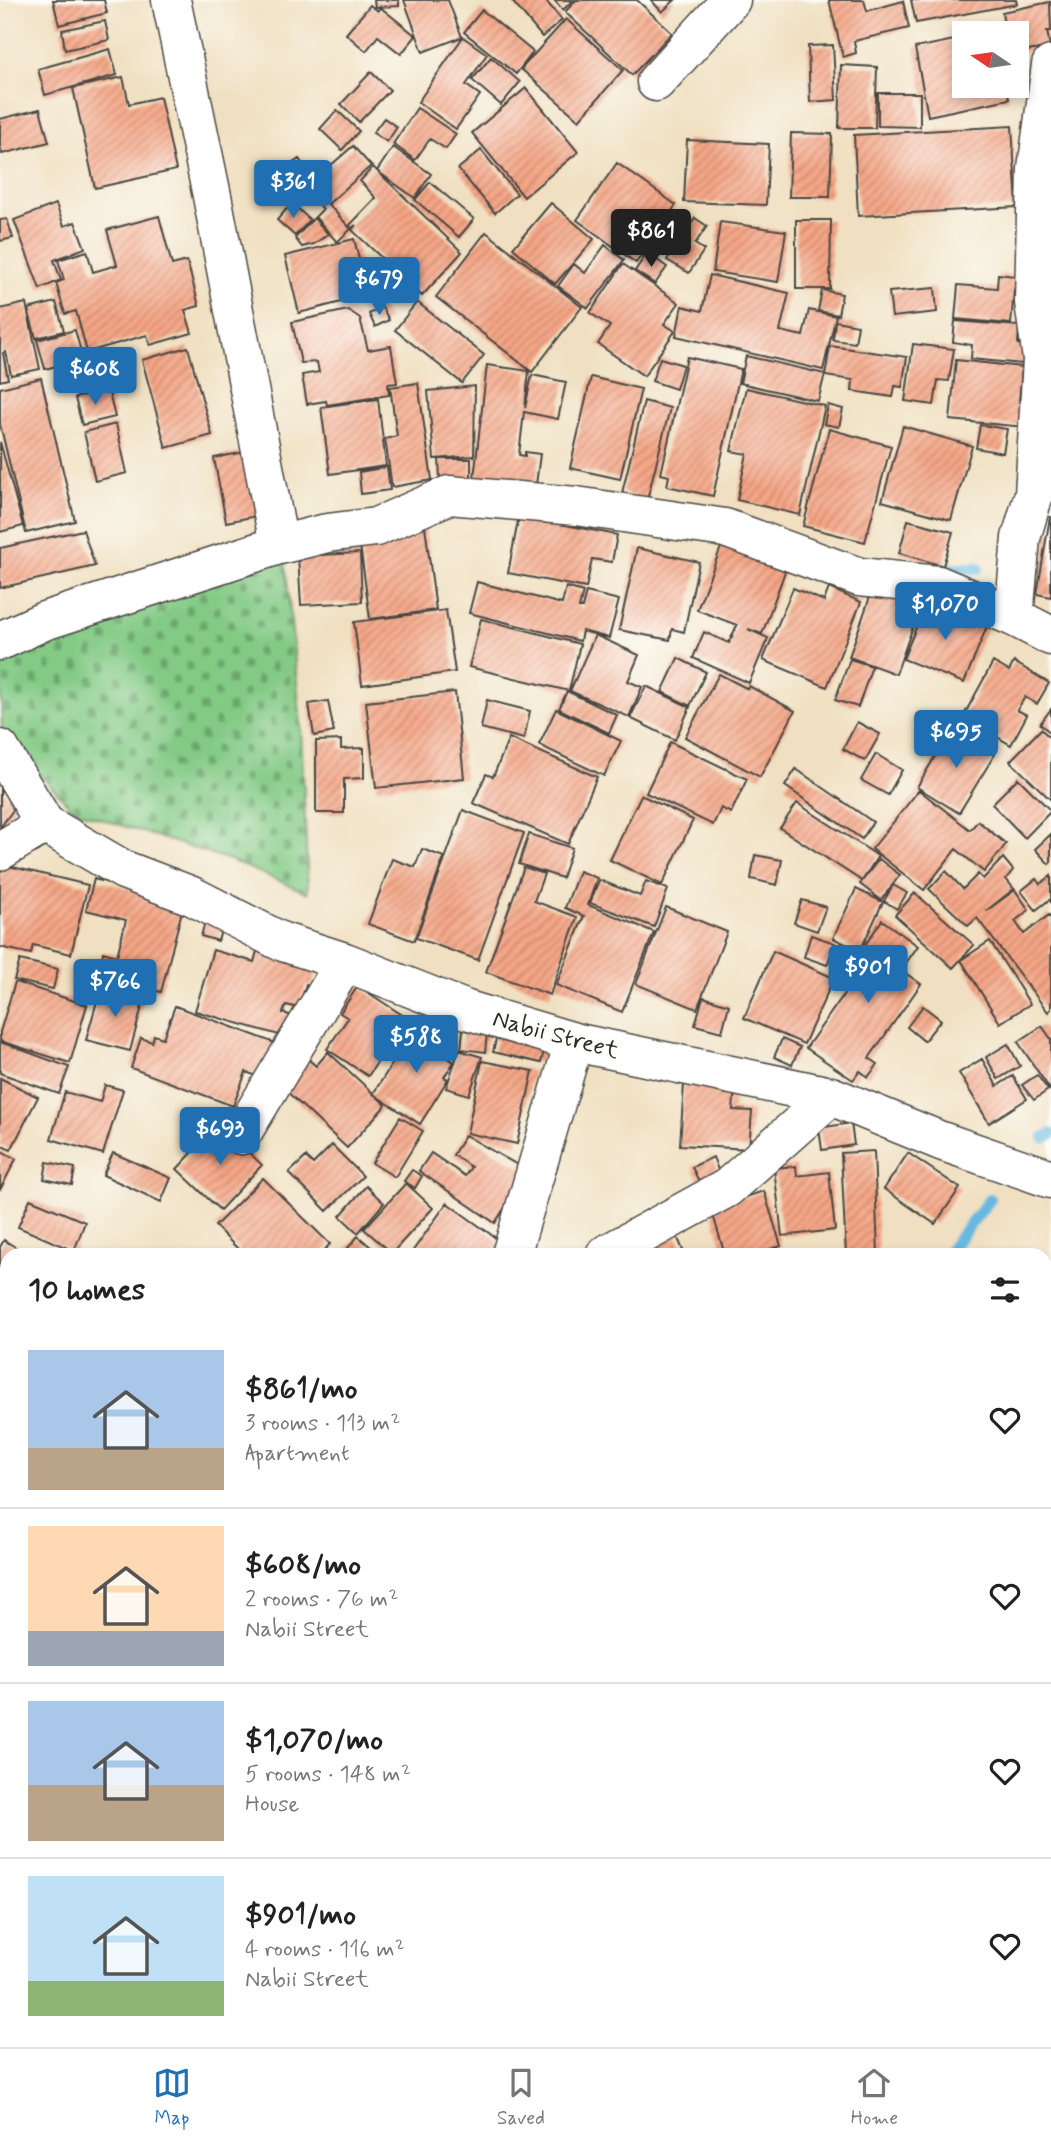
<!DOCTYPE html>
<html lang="en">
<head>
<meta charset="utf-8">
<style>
	body { margin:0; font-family:Mynerve,sans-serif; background:#f2f2f2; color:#222; height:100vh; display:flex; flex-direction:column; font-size:26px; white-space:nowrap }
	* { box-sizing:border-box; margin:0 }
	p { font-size:23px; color:#767676 }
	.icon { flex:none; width:38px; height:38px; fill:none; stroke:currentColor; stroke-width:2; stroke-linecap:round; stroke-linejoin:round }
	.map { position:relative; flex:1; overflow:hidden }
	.drawer { position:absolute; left:0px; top:1248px; width:1052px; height:800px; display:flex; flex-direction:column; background:#fff; border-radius:21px 21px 0 0; box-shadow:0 4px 10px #0003 }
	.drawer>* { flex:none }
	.needle { width:46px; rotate:283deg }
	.fabs { position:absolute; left:952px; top:21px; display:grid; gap:14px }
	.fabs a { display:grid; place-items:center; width:77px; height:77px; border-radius:0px; background:#fff; box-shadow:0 4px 10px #0003; font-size:35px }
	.price { position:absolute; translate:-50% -60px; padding:0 16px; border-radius:7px; background:#1f6fb2; color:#fff; font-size:23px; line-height:46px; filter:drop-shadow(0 2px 4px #0008) }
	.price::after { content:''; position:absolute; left:50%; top:42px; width:21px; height:16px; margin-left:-10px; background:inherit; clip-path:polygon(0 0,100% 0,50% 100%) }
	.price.on { background:#222; color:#fff }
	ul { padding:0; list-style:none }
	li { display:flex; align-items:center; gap:21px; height:175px; padding:0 28px }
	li+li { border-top:2px solid #e0e0e0 }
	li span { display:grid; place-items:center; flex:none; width:196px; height:140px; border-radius:0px; color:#555 }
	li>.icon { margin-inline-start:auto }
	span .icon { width:84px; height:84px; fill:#fffc; stroke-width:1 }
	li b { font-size:30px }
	h2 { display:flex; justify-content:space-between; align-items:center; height:84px; padding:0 28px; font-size:30px }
	.tabs { display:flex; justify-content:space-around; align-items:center; height:98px; border-top:2px solid #e0e0e0; background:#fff; font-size:19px; color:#767676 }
	.tabs a { display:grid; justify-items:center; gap:4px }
	.tabs .on { color:#1f6fb2 }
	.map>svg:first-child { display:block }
	.forest { fill:url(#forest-firs); stroke:#4a6c4e; stroke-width:2 }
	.cemetery { fill:url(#cemetery-stones); stroke:#577a58; stroke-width:2 }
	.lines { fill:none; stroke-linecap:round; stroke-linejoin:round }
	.stream { stroke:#66b8e1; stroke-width:12 }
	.building { fill:url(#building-hatch) }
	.minor-casing { stroke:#494642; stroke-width:41 }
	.major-casing { stroke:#494642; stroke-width:41 }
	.minor { stroke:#fff; stroke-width:38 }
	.major { stroke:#fff; stroke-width:38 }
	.labels { text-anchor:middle; stroke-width:5; stroke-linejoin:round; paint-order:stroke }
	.street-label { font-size:24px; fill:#2b2b2b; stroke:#fdfcf7 }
</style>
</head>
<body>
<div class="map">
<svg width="1051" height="2047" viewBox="0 0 1051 2047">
	<defs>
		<pattern id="forest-firs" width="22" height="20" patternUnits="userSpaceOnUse" patternTransform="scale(1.75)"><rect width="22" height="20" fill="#6aae72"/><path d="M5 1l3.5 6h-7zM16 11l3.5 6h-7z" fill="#578e5e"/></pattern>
		<pattern id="cemetery-stones" width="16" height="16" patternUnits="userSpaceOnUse" patternTransform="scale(1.75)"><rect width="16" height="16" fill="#83ca85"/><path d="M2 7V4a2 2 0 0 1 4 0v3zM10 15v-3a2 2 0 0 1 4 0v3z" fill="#6ba46d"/></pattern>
		<pattern id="building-hatch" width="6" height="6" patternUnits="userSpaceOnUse" patternTransform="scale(1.75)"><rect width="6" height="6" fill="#f5a686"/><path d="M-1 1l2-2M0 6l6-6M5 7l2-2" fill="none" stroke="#c7876e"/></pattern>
	</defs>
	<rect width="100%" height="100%" fill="#fdfcf7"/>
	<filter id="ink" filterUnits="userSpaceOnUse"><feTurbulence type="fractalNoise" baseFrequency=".0143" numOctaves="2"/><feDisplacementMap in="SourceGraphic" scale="14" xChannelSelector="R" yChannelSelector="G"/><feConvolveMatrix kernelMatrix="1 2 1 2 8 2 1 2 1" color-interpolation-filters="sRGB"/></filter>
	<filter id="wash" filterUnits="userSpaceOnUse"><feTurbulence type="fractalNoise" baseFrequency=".00686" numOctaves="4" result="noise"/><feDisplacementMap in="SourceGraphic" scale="28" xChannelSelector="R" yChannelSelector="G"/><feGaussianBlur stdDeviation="1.57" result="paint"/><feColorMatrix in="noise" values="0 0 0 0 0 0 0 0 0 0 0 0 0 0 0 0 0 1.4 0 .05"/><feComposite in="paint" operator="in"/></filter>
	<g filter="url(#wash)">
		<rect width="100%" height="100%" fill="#f0e0c1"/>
		<path class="forest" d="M0 1917 7 1923V2040H253V2047H0Z"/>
		<path class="cemetery" d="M282 528 301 726 308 893 230 860 74 810 2 735 0 652Z"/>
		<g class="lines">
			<path class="stream" d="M933 570 978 568
				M1044 1138 1051 1134
				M946 1255 990 1199
				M0 1573 7 1574
				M1045 1900 1051 1894
				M517 2047 519 2040"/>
		</g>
		<g id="blocks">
			<path class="building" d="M53 0H104L107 13 59 25Z
				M374 0H399V6L375 7Z
				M404 0H448L462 37 423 52Z
				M511 0H545L562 20 542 37Z
				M554 0H573L563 10Z
				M576 0H637L672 33 632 75 565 12Z
				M651 0H675L662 12Z
				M829 0H864L867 11 903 1 909 28 854 41 856 53 843 57Z
				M911 0H1016L1017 4 916 23Z
				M1050 2 1051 31H1047L1050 47 1017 53V33H1005L1002 12Z
				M370 5 378 11 380 7 416 36 401 54 378 36 366 51 346 34Z
				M482 10 533 52 516 74 464 32Z
				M566 19 623 70 579 120 521 69Z
				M105 21 109 40 65 50 62 30Z
				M463 37 487 54 466 85 480 95 456 129 418 102Z
				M964 38V86H1006L1009 99 928 116 915 48Z
				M833 45 836 100 810 102 808 46Z
				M110 49 117 75 45 95 38 69Z
				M491 57 520 82 501 105 472 80Z
				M841 65 877 67 875 128H839Z
				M371 72 390 90 359 122 341 104Z
				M123 77 129 104 160 97 176 170 95 188 73 88Z
				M526 88 578 152 524 197 472 133Z
				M878 93H920V127L878 126Z
				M417 108 456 134 446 149 430 139 415 160 393 144Z
				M40 109 49 142 2 154 0 144V119Z
				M337 110 359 131 342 150 320 129Z
				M384 118 397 127 387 142 373 133Z
				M1012 126 1017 207 858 216 854 135Z
				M791 133 832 134 830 197H789Z
				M687 140 769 144 766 205 684 202Z
				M353 146 371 166 328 204 351 229 337 242 315 217 323 209 305 188 314 180 282 203 267 181 299 159 314 180Z
				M393 147 431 174 415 198 377 171Z
				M481 150 517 194 495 213 458 169Z
				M617 163 676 205 636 263 577 220Z
				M373 167 462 252 422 296 352 230 356 225 352 228 349 226 376 198 360 181Z
				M430 182 474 219 459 237 415 200Z
				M292 203 310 220 295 236 277 220Z
				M551 203 594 239 555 284 513 248Z
				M56 204 64 226 75 222 85 248 54 260 61 280 40 289 14 220Z
				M159 216 172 265 187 261 199 306 185 310 192 333 150 345 147 335 87 352 76 311 65 314 56 283 64 280 58 260 87 251 93 272 117 265 107 230Z
				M314 218 328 234 314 244 302 247 295 238Z
				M695 218 707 226 695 244 704 250 689 273 667 260Z
				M7 219 13 238 0 241V220Z
				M796 220H831L830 289H796Z
				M720 222 786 231 778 282 713 272Z
				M486 232 582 307 532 372 436 297Z
				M354 239 368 295 299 313 285 256Z
				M605 245 624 260 588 308 558 286 574 264 585 273Z
				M647 253 667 267 655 284 635 271Z
				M623 264 679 303 664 324 675 331 644 376 598 344 610 326 590 313Z
				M998 274 1023 277 1021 291 1014 290 1011 324 955 319 958 285 997 288Z
				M710 275 789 293 780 331 803 336 809 310 836 316 823 370 676 336 682 306 702 311Z
				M935 288 937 312 892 317 889 292Z
				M822 290 842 294 838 315 818 311Z
				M56 302 64 331 36 338 28 309Z
				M417 302 484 355 462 383 395 330Z
				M26 303 40 369 11 375 6 352 3 353 8 379 0 381V309Z
				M382 307 389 320 375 327 369 314Z
				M348 310 360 318 368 350 391 346 397 383 388 384 389 395 327 405 326 401 307 404 302 375 319 372 317 362 301 363 292 322Z
				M835 321 858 325 855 343 833 340Z
				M955 321 1019 326 1018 344 1035 345 1033 365 971 359 972 345 953 342Z
				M75 330 83 359 45 369 37 340Z
				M913 344 954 349 949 381 938 380 934 405 905 401Z
				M830 346 907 357 902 387 895 386 893 397 852 391 853 380 825 376Z
				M188 347 212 435 166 448 142 360Z
				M746 356 825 374 818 401 740 383Z
				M687 357 741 369 713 496 667 486 669 476 661 474Z
				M660 358 683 365 676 389 652 381Z
				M956 360 1022 367 1019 402 1028 403 1025 427 950 420Z
				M104 363 108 379 94 383 89 367Z
				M487 365 529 371 525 408 532 375 566 382 558 419 524 412 519 455 525 456V452L540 454 536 485 474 478Z
				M591 377 641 389 620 479 570 468Z
				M41 378 75 521 26 533 0 424V388Z
				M418 383 432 480 392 487 385 439 397 436 390 387Z
				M475 386 474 456 434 459 428 391Z
				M746 388 825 406 800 515 737 500 747 454 731 451Z
				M108 389 115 417 82 425 75 398Z
				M378 399 386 466 330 474 321 407Z
				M644 401 670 408 647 500 622 493Z
				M828 405 843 409 839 427 824 424Z
				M116 424 127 473 95 481 84 432Z
				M980 425 1007 429 1003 453 976 448Z
				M903 426 972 446 951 520 882 501Z
				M829 429 891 446 865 542 803 526Z
				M0 442 23 526 0 532Z
				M250 451 262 515 226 522 214 458Z
				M439 459H471V480H440Z
				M387 467 390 490 361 494 359 472Z
				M519 516 617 535 612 562 592 559 586 588 508 573Z
				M1050 517H1051V597L1037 594Z
				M908 520 953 532 943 566 899 553Z
				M425 526 436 610 370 619 360 545Z
				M83 530 95 566 0 588V548Z
				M723 542 787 566 762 634 748 629 768 638 749 683 693 658 704 632 729 643 737 625 697 610Z
				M637 548 699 562 684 632 672 629 670 640 619 630Z
				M360 553 362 602 301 605 298 556Z
				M477 582 562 604 566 587 583 592 579 608H582L586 592 619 600 609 638 582 631 580 641 469 613Z
				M793 588 824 601 829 588 861 602 827 687 763 660Z
				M873 588 921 604 896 674 849 657Z
				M927 601 987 626 964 683 903 659Z
				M446 610 455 672 362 685 354 622Z
				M481 619 580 644 569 691 469 667Z
				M595 635 639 655 628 681 642 687 629 717 570 691Z
				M678 658 706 672 690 706 662 692Z
				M850 659 872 666 858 707 835 700Z
				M993 662 1009 671 1014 662 1049 683 1037 704 1025 697 1017 710 1027 715 1011 745 963 717Z
				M719 674 748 689 749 686 795 711 760 777 685 737Z
				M646 686 690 707 675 740 630 718Z
				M567 691 617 715 609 733 559 709Z
				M455 692 464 778 376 788 366 702Z
				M487 700 530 711 524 739 481 728Z
				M328 701 334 732 314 736 309 704Z
				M556 709 621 741 604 776 539 745Z
				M1051 709V733L1040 724Z
				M857 722 880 734 865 761 843 749Z
				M952 728 995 754 959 813 917 787Z
				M1041 729 1051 739V800L1010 761Z
				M509 738 597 777 568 844 473 803 486 774 493 777Z
				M341 740V749L364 748V778L344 779V813H316V741Z
				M670 742 747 779 731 813 721 808 713 825 646 793Z
				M876 754 902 770 888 795 861 780Z
				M796 769 873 822 862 839 785 786Z
				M1018 778 1051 811 1025 838 992 804Z
				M0 789 18 803 0 828Z
				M919 790 970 830 978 821 1006 844 984 872 956 849 924 890 872 849Z
				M641 795 693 820 662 885 610 860Z
				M797 803 878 856 862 881 780 828Z
				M463 810 524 833 478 960 416 938Z
				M529 834 572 848 562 878 519 864Z
				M1051 834V862L1049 864 1035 849Z
				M422 849 444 857 414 941 368 924 392 859 415 867Z
				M755 855 782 860 777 885 751 879Z
				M1003 858 1013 870 1006 879 1014 889 986 911 1015 890 1029 910 1015 921 1024 934 1049 915 1051 918V1009L1048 1012 977 918 968 926 929 889 946 871 963 889 978 874 983 879Z
				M879 859 900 875 881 900 860 884Z
				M0 864 88 885 71 954 33 945 31 954 0 947Z
				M524 867 544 874 534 901 577 917 550 995 486 972Z
				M579 871 597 878 588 905 654 932 622 1012 556 985 584 916 565 908Z
				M1051 876V902L1049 900 1036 910 1021 891 1036 879 1040 884Z
				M94 879 184 903 161 992 98 975 103 952 117 956 126 920 86 910Z
				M599 880 640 896 646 881 668 889 654 927 590 903Z
				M893 885 907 893 897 909 884 901Z
				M856 889 883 902 860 951 833 938Z
				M915 893 974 945 953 968 895 915Z
				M802 900 826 907 817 931 794 923Z
				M666 907 727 932 697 1009 636 984Z
				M882 920 918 946 901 970 921 984 869 1058 878 1064 868 1077 860 1071 853 1080 806 1048 866 963 857 957Z
				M205 922 222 927 218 941 201 936Z
				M811 935 835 943 827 965 804 957Z
				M990 941 1030 1004 1000 1023 961 960Z
				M259 944 316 970 312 986 306 984 299 1008 286 1005 283 1013 299 1018 293 1039 195 1011 213 950 254 962Z
				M773 951 834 978 804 1044 744 1018Z
				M20 960 58 969 53 989 14 980Z
				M15 982 87 1005 70 1063 0 1041V1032Z
				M358 986 407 1018 368 1076 327 1049 348 1018 340 1013Z
				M101 987 144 999 130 1051 86 1040Z
				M703 997 729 1005 722 1032 695 1025Z
				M175 1006 275 1043 262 1078 246 1072 233 1106 131 1068 141 1038 152 1042 154 1035 163 1038Z
				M923 1006 941 1020 924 1041 907 1027Z
				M464 1021 488 1024 485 1052 461 1049Z
				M418 1023 443 1039 437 1050 454 1062 444 1077 448 1079 420 1124 373 1094Z
				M1042 1026 1051 1039V1091L1018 1042Z
				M497 1035 545 1046 541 1063 493 1052Z
				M782 1039 800 1047 792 1065 774 1057Z
				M0 1042 69 1067 59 1094 0 1073Z
				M1008 1044 1020 1066 998 1079 986 1057Z
				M459 1050 482 1057 469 1095 446 1088Z
				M328 1052 386 1105 347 1148 282 1087 308 1059 316 1066Z
				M982 1059 997 1086 1013 1076 1027 1099 989 1123 959 1073Z
				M482 1061 533 1071 517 1144 467 1133Z
				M1037 1075 1048 1090 1034 1100 1022 1085Z
				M0 1078 38 1097 11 1150 0 1145Z
				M684 1084 735 1087 733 1110 752 1111 749 1149 680 1145Z
				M105 1085 123 1090 103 1154 51 1139 65 1092 100 1102Z
				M400 1117 423 1131 395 1177 372 1163Z
				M851 1123 854 1145 822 1150 819 1128Z
				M219 1124 262 1165 220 1210 177 1169Z
				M465 1135 528 1171 495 1223 419 1171 431 1153 465 1176 471 1167 453 1155Z
				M332 1145 363 1176 327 1211 289 1173 306 1157 313 1164Z
				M0 1150 16 1159 0 1190Z
				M874 1151 878 1255H846L841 1153Z
				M113 1153 171 1178 161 1202 103 1175Z
				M908 1153 960 1188 935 1224 884 1189Z
				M713 1157 721 1178 701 1186 692 1167Z
				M47 1162 75 1168 72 1185 44 1179Z
				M796 1166 797 1176 829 1172 835 1230 782 1236 774 1168Z
				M412 1170 422 1176 415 1188 404 1181Z
				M263 1178 330 1244 320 1255H244L215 1226Z
				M406 1183 433 1208 392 1253 364 1229Z
				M366 1186 384 1203 358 1233 340 1216Z
				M764 1191 781 1246 749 1255H725L711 1208Z
				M30 1199 85 1222 74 1251 18 1227Z
				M447 1203 500 1241 491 1255H417L412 1252Z
				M358 1236 380 1255H342Z
				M677 1236 685 1255H638Z
				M4 1240 28 1255H7V1322L0 1318V1247Z
				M1045 1353 1051 1356V1500L1045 1497Z
				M0 1383 7 1388V1417L0 1411Z
				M0 1422 7 1427V1456L0 1451Z
				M0 1509 7 1512 5 1554 0 1552Z
				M0 1578 7 1579V1654L0 1653Z
				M1051 1599V1654L1045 1648V1605Z
				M1045 1666 1051 1673V1691L1045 1697Z
				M1051 1707V1744L1045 1750V1713Z
				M0 1716 7 1717 5 1751 0 1750Z
				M0 1867 7 1869V1914L0 1912Z
				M269 2040H349L345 2047H269L266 2046Z
				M732 2040H788L785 2047H728Z"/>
		</g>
	</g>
	<g filter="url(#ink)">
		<use href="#blocks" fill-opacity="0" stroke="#494642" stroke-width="2"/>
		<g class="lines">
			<defs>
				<path id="minor" d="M171 0 212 196 279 545
					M656 82 731 0
					M1014 617 1021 538 1034 494 1042 359 1034 302 1037 169 1051 65
					M0 641 44 621 279 545 327 533 376 527 449 495 576 506 725 528 859 577 938 585 1014 617 1051 636
					M0 749 45 824 124 870 192 896 280 941 345 962 467 1010 574 1042 831 1096 941 1141 1051 1179
					M0 851 45 824
					M241 1135 345 962
					M511 1255 574 1042
					M605 1255 727 1188 831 1096
					M0 1368 7 1373
					M1045 1542 1051 1544
					M1045 1853 1051 1847
					M1045 2034 1051 2038
					M862 2047 867 2040"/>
				<path id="major" d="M1045 1972 1051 1966
					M983 2047 988 2040"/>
			</defs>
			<use href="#minor" class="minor-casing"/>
			<use href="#major" class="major-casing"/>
			<use href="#minor" class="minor"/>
			<use href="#major" class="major"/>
		</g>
	</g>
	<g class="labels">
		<g class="street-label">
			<text transform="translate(556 1034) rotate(15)" y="8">Nabii Street</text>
		</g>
	</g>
</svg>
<div class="fabs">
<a><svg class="needle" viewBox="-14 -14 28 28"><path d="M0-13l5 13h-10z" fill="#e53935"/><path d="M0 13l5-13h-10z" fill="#767676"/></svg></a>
</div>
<b class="price" style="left:293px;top:220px">$361</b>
<b class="price on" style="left:651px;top:269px">$861</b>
<b class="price" style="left:379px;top:317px">$679</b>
<b class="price" style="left:95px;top:407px">$608</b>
<b class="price" style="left:945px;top:642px">$1,070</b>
<b class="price" style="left:956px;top:770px">$695</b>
<b class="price" style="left:868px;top:1005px">$901</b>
<b class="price" style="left:115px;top:1019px">$766</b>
<b class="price" style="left:416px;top:1075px">$588</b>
<b class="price" style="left:220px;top:1167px">$693</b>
<section class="drawer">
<h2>10 homes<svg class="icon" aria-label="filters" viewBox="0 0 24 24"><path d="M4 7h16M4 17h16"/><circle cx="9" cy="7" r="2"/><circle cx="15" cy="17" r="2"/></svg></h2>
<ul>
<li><span style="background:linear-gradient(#a9c7e8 70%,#b9a48a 0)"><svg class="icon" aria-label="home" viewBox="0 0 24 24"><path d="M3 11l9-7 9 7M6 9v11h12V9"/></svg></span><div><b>$861/mo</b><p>3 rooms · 113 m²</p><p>Apartment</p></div><svg class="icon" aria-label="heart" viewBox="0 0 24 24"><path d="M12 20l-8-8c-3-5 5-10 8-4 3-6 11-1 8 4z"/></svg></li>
<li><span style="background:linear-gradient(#ffd9b3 75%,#9aa5b1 0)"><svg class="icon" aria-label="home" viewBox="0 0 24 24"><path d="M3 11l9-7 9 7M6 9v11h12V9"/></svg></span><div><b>$608/mo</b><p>2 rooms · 76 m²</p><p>Nabii Street</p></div><svg class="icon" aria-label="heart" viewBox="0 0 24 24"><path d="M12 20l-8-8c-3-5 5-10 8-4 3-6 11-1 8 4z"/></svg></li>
<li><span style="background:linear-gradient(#a9c7e8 60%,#b9a48a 0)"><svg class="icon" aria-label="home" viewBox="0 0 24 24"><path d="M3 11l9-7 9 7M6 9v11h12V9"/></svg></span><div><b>$1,070/mo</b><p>5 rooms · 148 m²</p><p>House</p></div><svg class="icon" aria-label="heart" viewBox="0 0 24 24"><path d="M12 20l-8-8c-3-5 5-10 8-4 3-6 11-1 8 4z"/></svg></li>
<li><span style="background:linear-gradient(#bfe0f5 75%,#8fb573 0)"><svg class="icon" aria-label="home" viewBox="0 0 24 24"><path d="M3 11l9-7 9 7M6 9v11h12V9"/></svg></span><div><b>$901/mo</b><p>4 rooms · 116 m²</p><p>Nabii Street</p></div><svg class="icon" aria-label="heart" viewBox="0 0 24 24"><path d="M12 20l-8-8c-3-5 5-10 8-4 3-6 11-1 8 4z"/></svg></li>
</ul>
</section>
</div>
<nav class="tabs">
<a class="on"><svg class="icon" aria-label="map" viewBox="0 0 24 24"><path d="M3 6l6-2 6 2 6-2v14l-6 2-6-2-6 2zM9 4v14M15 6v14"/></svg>Map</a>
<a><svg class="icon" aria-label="saved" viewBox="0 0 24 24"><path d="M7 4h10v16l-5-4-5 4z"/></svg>Saved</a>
<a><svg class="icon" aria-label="home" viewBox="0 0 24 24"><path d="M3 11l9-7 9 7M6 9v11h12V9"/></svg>Home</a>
</nav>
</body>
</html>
